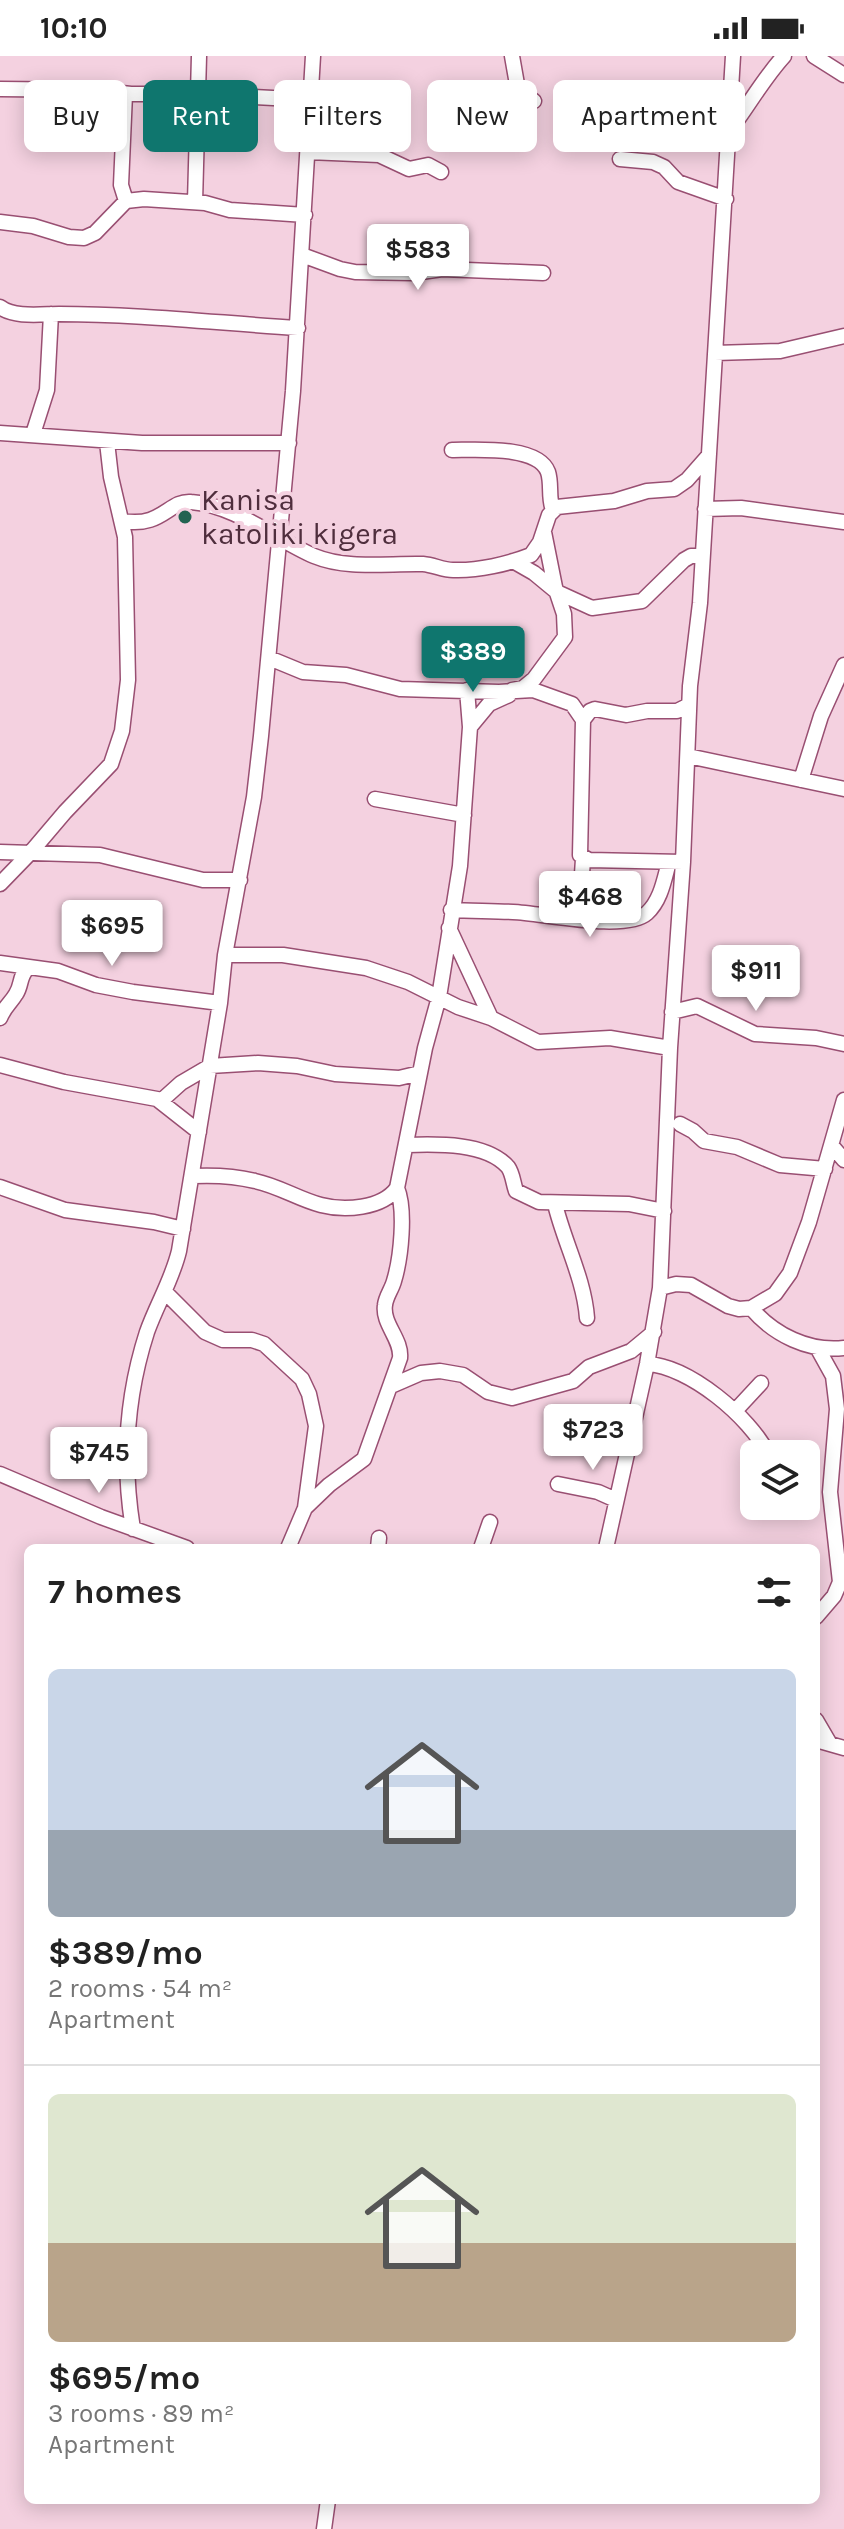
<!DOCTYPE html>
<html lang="en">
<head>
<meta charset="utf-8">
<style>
	body { margin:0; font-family:Karla,sans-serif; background:#f6f6f6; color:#222; height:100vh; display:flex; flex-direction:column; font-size:30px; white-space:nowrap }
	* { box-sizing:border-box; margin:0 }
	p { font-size:26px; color:#767676 }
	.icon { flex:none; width:44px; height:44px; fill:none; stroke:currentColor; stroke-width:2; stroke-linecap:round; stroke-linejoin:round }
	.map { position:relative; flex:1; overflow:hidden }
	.panel { position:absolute; left:24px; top:1488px; width:796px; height:960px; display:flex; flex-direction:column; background:#fff; border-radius:12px; box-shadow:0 4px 20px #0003 }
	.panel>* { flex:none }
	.hud { position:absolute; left:24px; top:24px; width:796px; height:72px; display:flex; gap:16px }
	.tools { position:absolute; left:740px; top:1384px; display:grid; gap:16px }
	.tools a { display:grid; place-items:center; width:80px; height:80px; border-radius:12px; background:#fff; box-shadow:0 4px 20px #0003; font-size:40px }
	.price { position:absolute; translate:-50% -68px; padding:0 18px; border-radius:8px; background:#fff; color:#222; font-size:26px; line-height:52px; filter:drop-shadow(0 2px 4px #0008) }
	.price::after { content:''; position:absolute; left:50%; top:48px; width:24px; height:18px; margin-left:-12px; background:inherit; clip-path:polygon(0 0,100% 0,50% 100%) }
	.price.selected { background:#0f766e; color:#fff }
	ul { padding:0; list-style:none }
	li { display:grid; align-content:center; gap:16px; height:424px; padding:0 24px }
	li+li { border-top:2px solid #e0e0e0 }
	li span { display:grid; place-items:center; height:248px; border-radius:12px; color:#555 }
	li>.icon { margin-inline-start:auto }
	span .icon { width:144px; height:144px; fill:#fffc; stroke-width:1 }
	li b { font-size:34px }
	h2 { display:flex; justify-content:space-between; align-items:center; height:96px; padding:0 24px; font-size:34px }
	.tag { padding:0 28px; border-radius:12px; background:#fff; box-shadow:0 4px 20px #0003; font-size:28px; line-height:72px }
	.tag.selected { background:#0f766e; color:#fff }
	.status { display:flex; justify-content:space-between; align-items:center; height:56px; padding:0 40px; background:#fff; direction:ltr }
	.status svg { height:22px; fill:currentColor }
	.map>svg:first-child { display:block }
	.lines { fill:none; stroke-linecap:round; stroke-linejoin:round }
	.minor-casing { stroke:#994f72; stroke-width:17 }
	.minor { stroke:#fff; stroke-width:14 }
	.poi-dot { fill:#226351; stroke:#f4d1e0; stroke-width:3 }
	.labels { text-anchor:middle; stroke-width:8; stroke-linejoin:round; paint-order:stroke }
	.poi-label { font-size:30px; fill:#4f2e3d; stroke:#f4d1e0; text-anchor:start }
</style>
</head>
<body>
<div class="status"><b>10:10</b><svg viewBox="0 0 49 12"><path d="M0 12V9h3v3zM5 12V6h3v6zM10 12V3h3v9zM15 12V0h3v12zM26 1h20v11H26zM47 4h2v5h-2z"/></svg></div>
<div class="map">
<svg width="844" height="2473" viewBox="0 0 844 2473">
	<rect width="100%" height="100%" fill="#f4d1e0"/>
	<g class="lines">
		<defs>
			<path id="minor" d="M512 0 518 34 534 45
				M814 0 844 19
				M0 33 94 34 131 38H198L311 44
				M125 38 121 129 126 145
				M730 74C749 49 763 23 784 0
				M308 96 379 99 409 113 428 109 441 116
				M620 103 653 106 664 111 678 126 726 143
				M195 146 199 0
				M0 166 33 170 69 181 84 182 95 177 126 145 144 143 205 147 230 154 305 159
				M302 199 340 213 355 216 414 217 442 213 543 217
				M0 251C14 262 42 258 59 258 139 258 218 267 298 272
				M715 297 780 295 844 280
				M0 377 142 387H289
				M33 378 47 334 51 258
				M452 394C475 394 538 389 548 416 552 428 548 442 553 454
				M705 453 741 452 844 466
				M123 465C162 472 169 444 191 446 235 449 275 483 314 500 348 514 388 507 423 508 434 509 443 514 453 514 478 515 508 508 531 499L540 486 549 459 557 451 614 445 647 435 674 433 687 424 709 399
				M513 505 534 517 557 536 592 552 642 545 684 504 691 500H701
				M269 602 303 616 346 619 400 633 499 636 533 634 572 648 583 664 580 799 589 804 683 806
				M583 664 590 655 595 653 626 659 647 655H677L689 649
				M470 671 489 648 509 639 512 634 523 632 534 623 565 581 564 558 555 531 544 476
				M688 700 844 733
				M801 724 821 660 844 609
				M375 743 464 759
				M0 796 100 799 203 824H240
				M0 828 31 796 65 756 111 708 122 675 128 624 125 481 111 421 107 386
				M451 854C472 855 492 855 513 856 542 857 626 876 647 857 661 844 664 824 669 806
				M579 863 583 803
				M449 872 491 962
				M225 899H283L366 912 408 926 458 951 491 962 538 986 610 982 670 992
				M0 907 58 915 96 929 133 936 220 947
				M672 956 697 950 755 978 816 982 844 988
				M0 962C5 950 10 948 16 938 22 929 19 920 28 912
				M0 1009 64 1026 157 1043 199 1076
				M161 1045 181 1027 210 1010 258 1007 297 1010 335 1018 399 1022 420 1017
				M680 1068 693 1075 704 1085 737 1091 780 1109 825 1113
				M406 1089C436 1088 486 1086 508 1111 513 1118 513 1127 516 1135L539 1146 629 1148 664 1155
				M832 1090 844 1104
				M193 1120C214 1119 235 1120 255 1125 279 1130 298 1143 321 1149 344 1155 382 1153 397 1132L425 992 439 941 460 810 470 671 467 634
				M0 1131 65 1154 154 1166 183 1173
				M555 1148C564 1186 584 1222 587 1262
				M660 1232 676 1228 691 1229 728 1250 739 1253 751 1252 775 1238 790 1217 809 1166 844 1044
				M165 1236 205 1276 223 1284H252L264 1288 302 1323 309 1338 316 1370 305 1452
				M751 1252C774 1279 809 1296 844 1292
				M647 1308C689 1310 750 1361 768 1398
				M391 1330 421 1317 440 1315 463 1319 488 1336 512 1342 573 1325 589 1311 631 1295 654 1276
				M735 1355 761 1327
				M0 1418 101 1461 187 1492
				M558 1428 598 1436 616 1444
				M133 1473C122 1406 126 1341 147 1276 157 1248 172 1224 179 1195L220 947 225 899 254 741 261 680 293 335 313 0
				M288 1492 305 1452 329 1429 364 1403 400 1302C402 1283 382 1268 385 1249 386 1240 392 1233 394 1225 401 1202 406 1154 397 1132
				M378 1492 379 1482
				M481 1492 490 1466
				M606 1492 647 1308 660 1232 670 992 683 806 690 630 700 547 733 0
				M816 1561 834 1540 840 1526 830 1436 837 1353 833 1320 818 1293
				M816 1664 830 1688
				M816 1684 844 1692
				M324 2473 328 2444"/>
		</defs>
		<use href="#minor" class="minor-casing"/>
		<use href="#minor" class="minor"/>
	</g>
	<circle class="poi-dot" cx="185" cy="461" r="8"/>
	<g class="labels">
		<g class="poi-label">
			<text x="201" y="454">Kanisa<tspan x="201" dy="34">katoliki kigera</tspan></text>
		</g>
	</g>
</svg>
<div class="tools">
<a><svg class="icon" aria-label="layers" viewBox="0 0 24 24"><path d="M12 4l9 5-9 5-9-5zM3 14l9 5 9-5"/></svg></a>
</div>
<b class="price" style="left:418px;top:236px">$583</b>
<b class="price selected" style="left:473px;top:638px">$389</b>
<b class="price" style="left:590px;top:883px">$468</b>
<b class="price" style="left:112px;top:912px">$695</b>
<b class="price" style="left:756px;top:957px">$911</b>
<b class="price" style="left:593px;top:1416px">$723</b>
<b class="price" style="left:99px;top:1439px">$745</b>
<div class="hud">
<a class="tag">Buy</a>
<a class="tag selected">Rent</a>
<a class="tag">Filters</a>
<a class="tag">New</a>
<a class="tag">Apartment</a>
</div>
<section class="panel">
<h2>7 homes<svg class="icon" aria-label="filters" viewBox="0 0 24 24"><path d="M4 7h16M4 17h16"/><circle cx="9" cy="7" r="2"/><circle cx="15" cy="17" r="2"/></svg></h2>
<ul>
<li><span style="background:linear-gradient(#c9d6e8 65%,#9aa5b1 0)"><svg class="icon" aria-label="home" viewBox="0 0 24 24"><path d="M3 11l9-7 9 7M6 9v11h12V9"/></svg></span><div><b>$389/mo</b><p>2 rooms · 54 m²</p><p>Apartment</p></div></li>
<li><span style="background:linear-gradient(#dfe7d0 60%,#b9a48a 0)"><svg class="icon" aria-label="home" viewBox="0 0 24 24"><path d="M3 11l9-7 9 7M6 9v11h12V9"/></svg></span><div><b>$695/mo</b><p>3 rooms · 89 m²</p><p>Apartment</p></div></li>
</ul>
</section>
</div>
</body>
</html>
